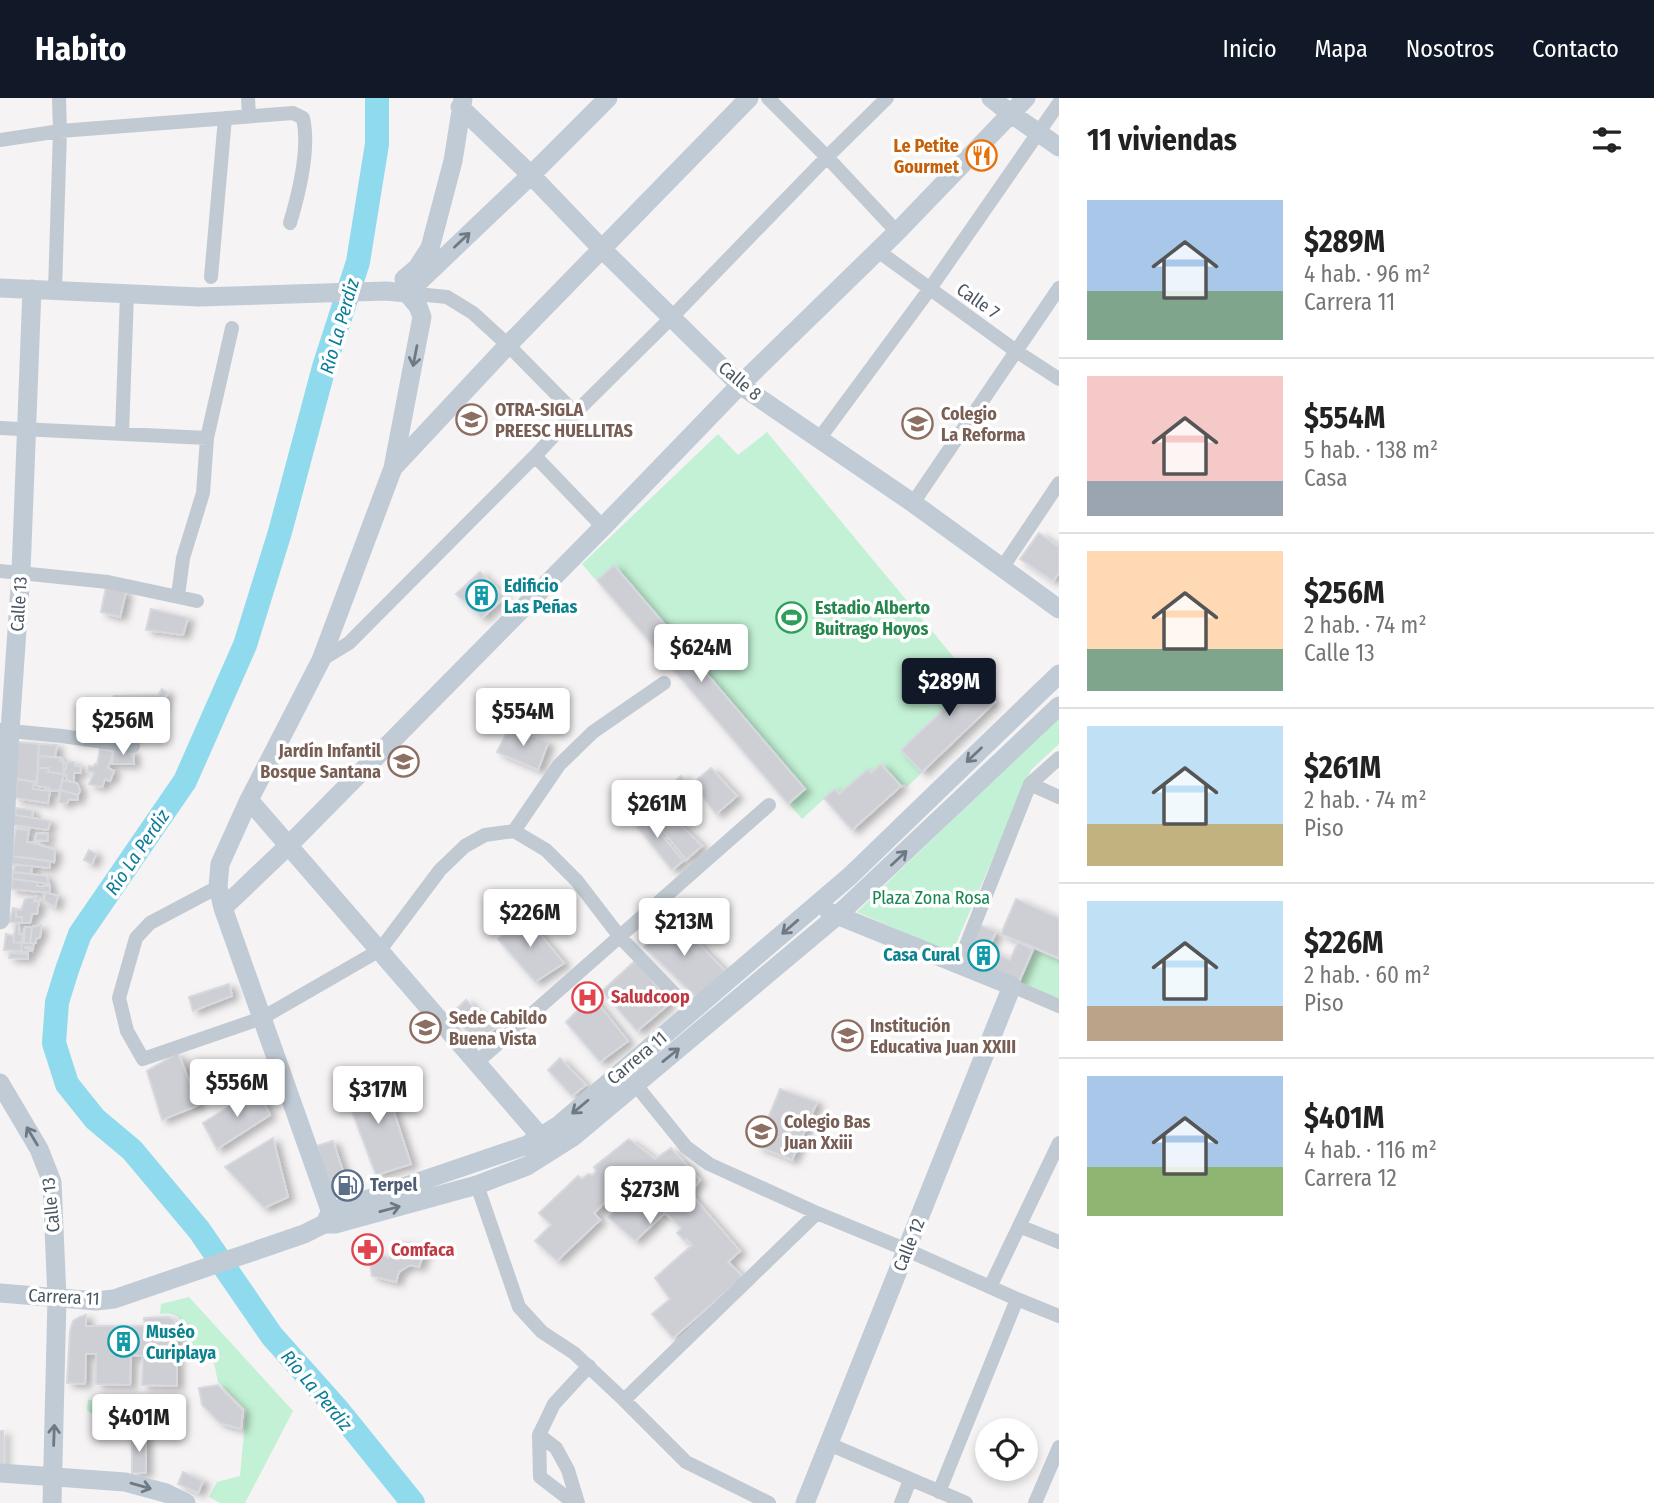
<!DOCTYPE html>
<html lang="es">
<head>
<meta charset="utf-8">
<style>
	body { margin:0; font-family:"Fira Sans Condensed",sans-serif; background:#f6f6f6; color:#222; height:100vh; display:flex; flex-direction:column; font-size:26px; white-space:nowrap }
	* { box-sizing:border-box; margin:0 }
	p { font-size:23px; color:#767676 }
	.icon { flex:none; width:38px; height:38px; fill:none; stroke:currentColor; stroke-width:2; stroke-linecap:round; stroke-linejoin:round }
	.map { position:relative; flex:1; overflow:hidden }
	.drawer { display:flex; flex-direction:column; background:#fff; width:595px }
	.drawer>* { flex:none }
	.buttons { position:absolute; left:975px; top:1320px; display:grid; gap:14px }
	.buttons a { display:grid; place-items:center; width:63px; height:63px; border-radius:50%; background:#fff; box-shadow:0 4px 10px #0003; font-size:35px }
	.price { position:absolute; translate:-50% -60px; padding:0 16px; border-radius:7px; background:#fff; color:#222; font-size:23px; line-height:46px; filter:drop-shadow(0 2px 4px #0008) }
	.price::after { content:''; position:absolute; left:50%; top:42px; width:21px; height:16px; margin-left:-10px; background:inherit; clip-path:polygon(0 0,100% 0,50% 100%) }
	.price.selected { background:#111827; color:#fff }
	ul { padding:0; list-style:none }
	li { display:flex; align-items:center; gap:21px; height:175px; padding:0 28px }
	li+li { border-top:2px solid #e0e0e0 }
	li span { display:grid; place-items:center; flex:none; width:196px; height:140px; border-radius:0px; color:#555 }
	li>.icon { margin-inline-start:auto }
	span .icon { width:84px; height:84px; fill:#fffc; stroke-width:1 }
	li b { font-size:30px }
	h2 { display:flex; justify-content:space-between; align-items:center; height:84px; padding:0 28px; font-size:30px }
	header { display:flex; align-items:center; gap:42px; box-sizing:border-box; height:98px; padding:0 35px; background:#111827; color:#fff }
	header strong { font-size:33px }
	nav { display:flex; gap:38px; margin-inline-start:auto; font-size:24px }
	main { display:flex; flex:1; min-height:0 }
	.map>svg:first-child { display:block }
	.green { fill:#c3f1d5 }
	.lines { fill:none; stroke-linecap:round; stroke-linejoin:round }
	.river { stroke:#90daee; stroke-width:24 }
	.building { fill:#cdcfd5; stroke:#d7d9de; stroke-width:2; filter:url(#shadow) }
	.street { stroke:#c1cad2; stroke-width:14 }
	.secondary { stroke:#c1cbd6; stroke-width:19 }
	.oneway { stroke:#6e7984 }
	.labels { text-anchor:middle; stroke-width:7; stroke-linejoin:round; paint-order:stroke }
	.food-label { font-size:18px; font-weight:bold; fill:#c56008; stroke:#fff; text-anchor:end }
	.street-label { font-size:18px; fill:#4a5661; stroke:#fff }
	.education-label { font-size:18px; font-weight:bold; fill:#785e54; stroke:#fff; text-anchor:start }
	.culture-label { font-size:18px; font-weight:bold; fill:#0d838f; stroke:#fff; text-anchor:start }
	.leisure-label { font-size:18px; font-weight:bold; fill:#27864d; stroke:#fff; text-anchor:start }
	.park-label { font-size:18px; fill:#17864f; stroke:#fff }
	.health-label { font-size:18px; font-weight:bold; fill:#be3a42; stroke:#fff; text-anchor:start }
	.service-label { font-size:18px; font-weight:bold; fill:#4e5e75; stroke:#fff; text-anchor:start }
	.water-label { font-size:19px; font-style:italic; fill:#0c7c9b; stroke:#fff }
</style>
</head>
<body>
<header>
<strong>Habito</strong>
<nav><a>Inicio</a><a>Mapa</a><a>Nosotros</a><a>Contacto</a></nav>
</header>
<main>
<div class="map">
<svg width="1059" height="1405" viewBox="0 0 1059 1405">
	<defs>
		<filter id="shadow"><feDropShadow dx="6" dy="3.5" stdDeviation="3.5" flood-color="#0004"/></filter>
	</defs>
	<rect width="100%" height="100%" fill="#f5f3f3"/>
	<path class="green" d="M767 334 961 568 995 604 907 689 904 686 852 732 824 701 802 721 582 466 718 336 738 357Z
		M1059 619V646L1031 672 952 855 857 814Z
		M1035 852 1059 862V902L1020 885Z
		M189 1199 293 1313 245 1405H220L209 1399 217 1384 240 1378 246 1312 218 1284 211 1251 183 1253C184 1234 188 1212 160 1216L161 1206Z
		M88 1302 144 1303 145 1334 132 1335V1319C117 1319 98 1323 87 1312Z"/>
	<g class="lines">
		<path class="river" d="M377 0V46L358 164 324 269 280 434 245 547 185 683 80 836 67 872 57 904 54 945 67 986 95 1021 132 1052 199 1132 272 1238 338 1312 413 1405"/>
	</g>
	<path class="building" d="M1039 435 1059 449V475L1053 483 1020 461Z
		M614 467 805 691 788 706 597 482Z
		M480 474 505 499 482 520 456 496Z
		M106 489 126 494 120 519 101 514Z
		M151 511 188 520 183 537 146 532Z
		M961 568 995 604 922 674 901 652 948 607 934 593Z
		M162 591 168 595 156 615 140 627 144 613 133 612 132 608 120 607 118 618 109 616 114 598 158 597Z
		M119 611 133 612 130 621 118 622Z
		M90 612 118 618V622L130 621 133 612 144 613 136 639 87 633Z
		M510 628 548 645 538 672 497 654Z
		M18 644 39 646 37 684 14 681Z
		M39 646 57 647 55 659 38 658Z
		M114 649 133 653 134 666H112Z
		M100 651 113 654 108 670 114 673 110 683 105 681 102 689 89 686 94 675 87 673 89 668 93 669 95 666 97 667Z
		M38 658 61 660 60 663 63 662 64 676 48 674 49 670H38Z
		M67 664H74L75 668H80L81 675H74V684L66 682 67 677 64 676V671H66Z
		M881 666 901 688 852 732 824 700 835 691 839 696 868 671 871 675Z
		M38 670H49L48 674 64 676 60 692 50 693 49 690 36 688Z
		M711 670 737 698 716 716 693 685Z
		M681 678 690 689 667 710 656 700Z
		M17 681 34 684 33 691 50 693 48 705 15 700Z
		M62 682 77 685 80 693 78 697 60 692Z
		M60 692 78 697V702L69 701 66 706 59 704Z
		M651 698 702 748 686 762 644 709Z
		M15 710 32 712 33 720 16 717Z
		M642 712 683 763 672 772 631 721Z
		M16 717 50 723 48 732 12 727 13 718Z
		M16 731 29 732 27 744 34 745 55 752 54 764 12 758Z
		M37 735 48 736V743L35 742Z
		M89 752 96 756 92 766 84 762Z
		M12 758 50 763V770L11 766Z
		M15 767 32 768 31 776 13 774Z
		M13 774 46 778 49 786 12 781Z
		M12 781 38 784 37 788H50V795L11 791Z
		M45 794 58 798 55 809 44 803Z
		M35 799 34 804 39 803 37 816H32L30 825H22V819H16V811L21 812 25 801Z
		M1016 801 1059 820V860L1001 836Z
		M13 810 16 811V819H22V825L9 824Z
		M523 816 564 865 535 884 498 841Z
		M673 819 725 873 697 900 644 849Z
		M16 825H19V836L23 837 22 845 13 844Z
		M41 827 40 839 36 841V845H30L32 829Z
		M980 827 996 834 988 852 1010 862 1018 844 1033 851 1018 886 964 862Z
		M25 829H32L30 845H24Z
		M6 836 14 838 13 844 22 845 21 853 4 852Z
		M22 845H34L33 849H25V850L33 851 32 853 28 852V855L21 853Z
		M10 855 28 856V861L9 860Z
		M637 861 669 906 637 933 602 893Z
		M229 886 232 898 193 913 189 899Z
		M592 898 628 943 600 964 566 924Z
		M466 902 495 930 478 945 451 916Z
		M178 955 199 1007 162 1022 147 973Z
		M560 960 586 987 572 998 548 972Z
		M382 978 411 1066 376 1077 344 992Z
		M257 991 270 1017 217 1051 203 1025Z
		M780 991 817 1004 792 1062 757 1048Z
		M273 1040 288 1099 264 1110 225 1069Z
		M629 1041 655 1061 671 1050 700 1082 690 1095 740 1153 728 1164 743 1179 673 1240 652 1216 670 1201 655 1180 692 1147 687 1141 685 1143 677 1135 681 1130 665 1115 635 1143 608 1119 630 1096 628 1093 626 1095 619 1090 594 1115 600 1122 557 1163 535 1143 551 1127 539 1115 578 1078 582 1081 588 1076 593 1077 596 1073 594 1069Z
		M333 1043 348 1088 331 1095 317 1048Z
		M397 1143 426 1148 419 1169 410 1167 399 1174 396 1184 372 1178 369 1158 381 1156 388 1160 395 1155Z
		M86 1217V1228H145L144 1220 168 1219 174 1222 177 1229V1288L142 1287 143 1258 131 1257 130 1287 96 1286V1256H86L85 1286 67 1285 70 1233 73 1223 80 1219Z
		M218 1287 243 1312 241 1331 220 1325 202 1307 199 1290Z
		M0 1333H3V1374H0Z
		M132 1337H146V1375H132Z
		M183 1374 203 1383 198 1395 178 1386Z"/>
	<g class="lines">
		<path class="street" d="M248 0 249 18
			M768 0 827 59 897 134
			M0 42 60 33 293 15 303 20C310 50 299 95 290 125
			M878 153 1016 253 1059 281
			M211 179 225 20
			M55 192 60 33 59 0
			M407 195 447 199 473 215 508 247 575 315
			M0 330 207 340
			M122 336 127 196
			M819 341 929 192 1059 5
			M535 358 603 429
			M913 405 1059 190
			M1002 470 1059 385
			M0 473 108 484 197 503
			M178 498 183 460 203 395 207 340 232 230
			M321 562 349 545 535 358 575 315 671 220 827 59 887 0
			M0 632 62 638 133 648
			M1030 686 1059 699
			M514 733 546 752 577 783 620 839 692 914
			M218 789 150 825 136 840 119 900 127 933 143 961 262 920 380 852 440 772 465 748 485 737 514 733 559 667 593 634 664 585
			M959 865 1030 686 1059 660
			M1012 888 1059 908
			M476 965 769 707
			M631 981 686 1049 709 1066 817 1115 907 1152 1017 1201 1059 1218
			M477 1087 519 1209 542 1234 574 1255 624 1302 686 1364 769 1405
			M1019 1128 1059 1144
			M990 1189 1059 1045
			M624 1302 817 1115
			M539 1337 556 1350 568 1372 578 1405
			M829 1346 966 1405
			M939 1394 1017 1201
			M574 1405 540 1379 539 1337 554 1306 589 1268
			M901 1405 910 1382
			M1035 1405 1059 1349"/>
		<path class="secondary" d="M991 0 1010 15 1059 49
			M460 9 531 77 601 150 740 287 913 405 1059 511
			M404 181 417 170 430 150 453 63 463 0
			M0 190 199 199 386 193 407 195 531 77 608 0
			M393 370 422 219 418 208 407 195
			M249 702 540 1038
			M223 810 289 747 603 429 740 287 897 134 1026 0
			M0 822 10 633 21 474 32 191
			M0 985 39 1051 52 1084 57 1200 52 1405
			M327 1121 330 1114 527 1047 559 1027 850 778 1059 576
			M335 1126 223 810 218 789 220 766 249 702 321 562 393 370 508 247 749 0
			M0 1195 96 1203 114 1201 304 1136 324 1126H335L477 1087 527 1068 573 1039 838 817 1059 608
			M0 1375 125 1384 166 1395 186 1405
			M805 1405 1012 888 829 814"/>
	</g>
	<defs><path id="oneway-shaft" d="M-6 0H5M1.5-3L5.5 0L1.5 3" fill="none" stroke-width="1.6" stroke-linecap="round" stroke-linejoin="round" transform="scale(1.75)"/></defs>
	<g class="oneway">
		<use href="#oneway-shaft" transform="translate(462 142) rotate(-43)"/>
		<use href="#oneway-shaft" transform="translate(415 258) rotate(101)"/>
		<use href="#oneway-shaft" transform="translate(974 657) rotate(136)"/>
		<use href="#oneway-shaft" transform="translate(899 760) rotate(-43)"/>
		<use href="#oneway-shaft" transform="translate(790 829) rotate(139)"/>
		<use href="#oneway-shaft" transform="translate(671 957) rotate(-39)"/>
		<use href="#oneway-shaft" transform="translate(580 1009) rotate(140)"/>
		<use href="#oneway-shaft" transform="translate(32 1038) rotate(-121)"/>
		<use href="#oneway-shaft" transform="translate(390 1111) rotate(-15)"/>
		<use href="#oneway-shaft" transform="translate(54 1337) rotate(-88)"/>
		<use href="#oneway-shaft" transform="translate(141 1388) rotate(16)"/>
	</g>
	<defs>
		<symbol id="restaurant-ring" viewBox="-11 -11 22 22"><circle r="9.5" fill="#fff" stroke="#e8710a" stroke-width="1.5"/><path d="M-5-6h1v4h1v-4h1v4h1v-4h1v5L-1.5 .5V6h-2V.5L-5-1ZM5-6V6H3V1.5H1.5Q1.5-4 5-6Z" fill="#e8710a"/></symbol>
		<symbol id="school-ring" viewBox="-11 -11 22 22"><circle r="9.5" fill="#fff" stroke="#8d6e63" stroke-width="1.5"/><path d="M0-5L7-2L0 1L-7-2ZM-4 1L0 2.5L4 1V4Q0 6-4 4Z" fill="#8d6e63"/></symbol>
		<symbol id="building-ring" viewBox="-11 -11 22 22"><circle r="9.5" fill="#fff" stroke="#0f9aa8" stroke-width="1.5"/><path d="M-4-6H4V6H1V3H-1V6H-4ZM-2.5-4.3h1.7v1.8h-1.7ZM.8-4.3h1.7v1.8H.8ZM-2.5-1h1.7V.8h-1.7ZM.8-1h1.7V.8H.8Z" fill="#0f9aa8"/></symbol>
		<symbol id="stadium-ring" viewBox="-11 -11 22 22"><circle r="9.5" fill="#fff" stroke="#2e9e5b" stroke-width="1.5"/><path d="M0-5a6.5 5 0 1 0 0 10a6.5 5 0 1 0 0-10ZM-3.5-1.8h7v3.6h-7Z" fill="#2e9e5b"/></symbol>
		<symbol id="hospital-ring" viewBox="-11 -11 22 22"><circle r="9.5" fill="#fff" stroke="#e0444e" stroke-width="1.5"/><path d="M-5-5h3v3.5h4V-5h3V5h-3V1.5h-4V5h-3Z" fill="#e0444e"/></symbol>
		<symbol id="fuel-ring" viewBox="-11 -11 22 22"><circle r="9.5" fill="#fff" stroke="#5c6f8a" stroke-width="1.5"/><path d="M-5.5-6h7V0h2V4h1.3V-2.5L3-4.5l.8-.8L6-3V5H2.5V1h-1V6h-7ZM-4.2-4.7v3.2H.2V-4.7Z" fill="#5c6f8a"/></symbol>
		<symbol id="pharmacy-ring" viewBox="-11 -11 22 22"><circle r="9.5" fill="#fff" stroke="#e0444e" stroke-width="1.5"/><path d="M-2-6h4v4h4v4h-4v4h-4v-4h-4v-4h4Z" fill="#e0444e"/></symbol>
	</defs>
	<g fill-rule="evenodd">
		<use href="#restaurant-ring" x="964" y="40" width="35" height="35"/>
		<use href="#school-ring" x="454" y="304" width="35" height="35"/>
		<use href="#school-ring" x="900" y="308" width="35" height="35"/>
		<use href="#building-ring" x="464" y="480" width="35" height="35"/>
		<use href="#stadium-ring" x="774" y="502" width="35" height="35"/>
		<use href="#school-ring" x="386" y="646" width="35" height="35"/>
		<use href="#building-ring" x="966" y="840" width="35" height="35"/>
		<use href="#hospital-ring" x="570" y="882" width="35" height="35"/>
		<use href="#school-ring" x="408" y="912" width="35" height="35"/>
		<use href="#school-ring" x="830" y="920" width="35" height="35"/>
		<use href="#school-ring" x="744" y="1016" width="35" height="35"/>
		<use href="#fuel-ring" x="330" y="1070" width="35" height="35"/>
		<use href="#pharmacy-ring" x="350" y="1134" width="35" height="35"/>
		<use href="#building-ring" x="106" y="1226" width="35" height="35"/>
	</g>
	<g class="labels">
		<g class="food-label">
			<text x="959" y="54">Le Petite<tspan x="959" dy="21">Gourmet</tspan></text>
		</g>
		<g class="street-label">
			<text transform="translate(978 203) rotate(35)" y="6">Calle 7</text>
			<text transform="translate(740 283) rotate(40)" y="6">Calle 8</text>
			<text transform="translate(19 506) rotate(-86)" y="6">Calle 13</text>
			<text transform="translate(637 960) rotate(-40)" y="6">Carrera 11</text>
			<text transform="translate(51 1107) rotate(-96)" y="6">Calle 13</text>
			<text transform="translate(909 1147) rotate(-68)" y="6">Calle 12</text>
			<text transform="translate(64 1199) rotate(3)" y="6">Carrera 11</text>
		</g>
		<g class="education-label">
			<text x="495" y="318">OTRA-SIGLA<tspan x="495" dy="21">PREESC HUELLITAS</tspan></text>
			<text x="941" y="322">Colegio<tspan x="941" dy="21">La Reforma</tspan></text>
			<text x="381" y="659" text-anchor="end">Jardín Infantil<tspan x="381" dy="21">Bosque Santana</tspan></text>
			<text x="449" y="926">Sede Cabildo<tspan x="449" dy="21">Buena Vista</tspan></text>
			<text x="870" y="934">Institución<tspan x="870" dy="21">Educativa Juan XXIII</tspan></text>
			<text x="784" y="1030">Colegio Bas<tspan x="784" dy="21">Juan Xxiii</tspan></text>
		</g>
		<g class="culture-label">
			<text x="504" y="494">Edificio<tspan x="504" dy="21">Las Peñas</tspan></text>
			<text x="960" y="863" text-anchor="end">Casa Cural</text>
			<text x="146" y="1240">Muséo<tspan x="146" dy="21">Curiplaya</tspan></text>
		</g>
		<g class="leisure-label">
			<text x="815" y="516">Estadio Alberto<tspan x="815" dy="21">Buitrago Hoyos</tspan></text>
		</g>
		<g class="park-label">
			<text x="931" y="806">Plaza Zona Rosa</text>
		</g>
		<g class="health-label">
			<text x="611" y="905">Saludcoop</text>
			<text x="391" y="1158">Comfaca</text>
		</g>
		<g class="service-label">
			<text x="370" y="1093">Terpel</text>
		</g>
		<g class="water-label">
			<text transform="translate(339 228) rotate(-74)" y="7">Río La Perdiz</text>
			<text transform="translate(137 754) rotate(-56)" y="7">Río La Perdiz</text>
			<text transform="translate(317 1292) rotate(50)" y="7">Río La Perdiz</text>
		</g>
	</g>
</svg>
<div class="buttons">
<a><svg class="icon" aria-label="locate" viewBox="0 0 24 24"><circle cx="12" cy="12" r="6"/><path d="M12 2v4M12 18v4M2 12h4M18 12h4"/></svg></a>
</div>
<b class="price" style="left:701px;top:586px">$624M</b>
<b class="price selected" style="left:949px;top:620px">$289M</b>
<b class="price" style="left:523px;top:650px">$554M</b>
<b class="price" style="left:123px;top:659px">$256M</b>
<b class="price" style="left:657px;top:742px">$261M</b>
<b class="price" style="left:530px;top:851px">$226M</b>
<b class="price" style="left:684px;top:860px">$213M</b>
<b class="price" style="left:237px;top:1021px">$556M</b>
<b class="price" style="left:378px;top:1028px">$317M</b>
<b class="price" style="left:650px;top:1128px">$273M</b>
<b class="price" style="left:139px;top:1356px">$401M</b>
</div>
<section class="drawer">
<h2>11 viviendas<svg class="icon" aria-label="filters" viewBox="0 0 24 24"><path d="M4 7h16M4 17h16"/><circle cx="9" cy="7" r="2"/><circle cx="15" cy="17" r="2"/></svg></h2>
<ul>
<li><span style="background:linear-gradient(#a9c7e8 65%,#7fa58c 0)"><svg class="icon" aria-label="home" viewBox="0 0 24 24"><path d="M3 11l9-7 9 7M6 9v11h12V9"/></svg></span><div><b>$289M</b><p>4 hab. · 96 m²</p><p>Carrera 11</p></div></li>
<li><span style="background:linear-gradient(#f6c9c9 75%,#9aa5b1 0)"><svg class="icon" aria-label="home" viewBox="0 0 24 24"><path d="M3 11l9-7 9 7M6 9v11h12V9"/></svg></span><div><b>$554M</b><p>5 hab. · 138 m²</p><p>Casa</p></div></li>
<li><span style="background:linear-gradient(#ffd9b3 70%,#7fa58c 0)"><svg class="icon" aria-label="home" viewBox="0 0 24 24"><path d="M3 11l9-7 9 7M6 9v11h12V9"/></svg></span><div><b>$256M</b><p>2 hab. · 74 m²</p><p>Calle 13</p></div></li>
<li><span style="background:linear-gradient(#bfe0f5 70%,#c2b280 0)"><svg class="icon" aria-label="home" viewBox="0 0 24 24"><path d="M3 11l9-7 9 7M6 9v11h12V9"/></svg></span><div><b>$261M</b><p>2 hab. · 74 m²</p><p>Piso</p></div></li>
<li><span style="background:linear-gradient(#bfe0f5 75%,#b9a48a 0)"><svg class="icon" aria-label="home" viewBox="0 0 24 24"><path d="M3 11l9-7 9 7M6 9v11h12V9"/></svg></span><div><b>$226M</b><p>2 hab. · 60 m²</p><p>Piso</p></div></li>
<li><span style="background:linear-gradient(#a9c7e8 65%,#8fb573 0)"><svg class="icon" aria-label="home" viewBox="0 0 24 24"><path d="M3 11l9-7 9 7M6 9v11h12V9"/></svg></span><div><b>$401M</b><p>4 hab. · 116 m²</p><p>Carrera 12</p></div></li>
</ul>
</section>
</main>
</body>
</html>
